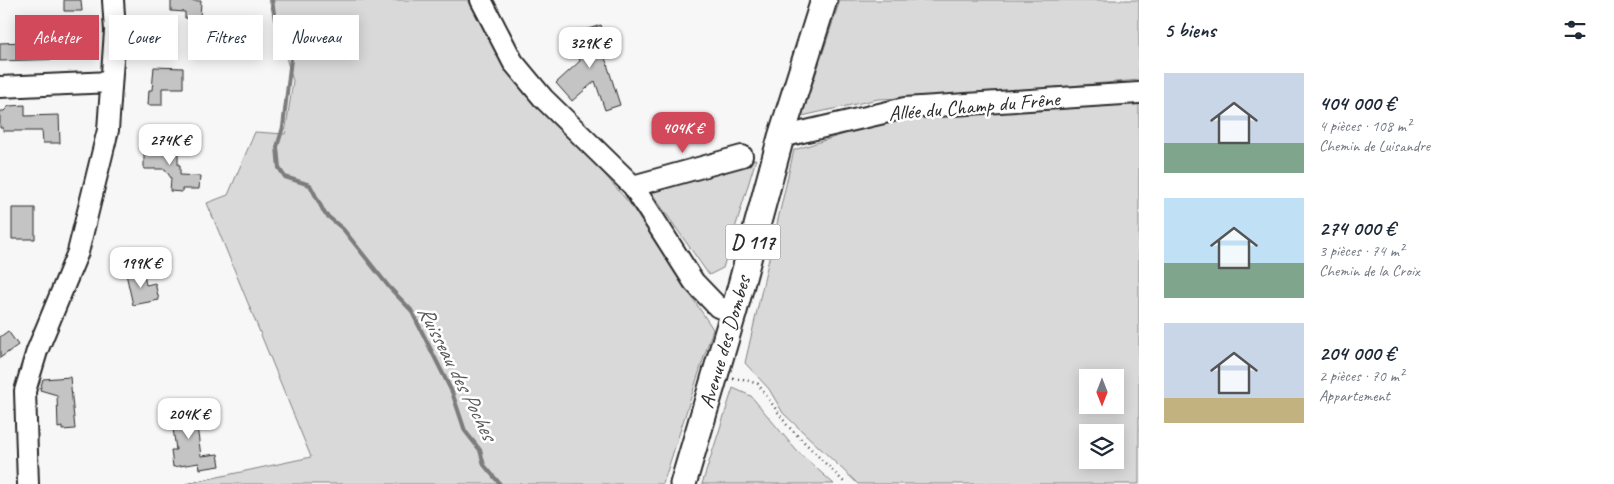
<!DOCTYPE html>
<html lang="fr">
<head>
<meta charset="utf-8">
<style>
	body { margin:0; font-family:Caveat,sans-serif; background:#f6f6f7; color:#1f2937; height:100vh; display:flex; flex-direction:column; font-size:19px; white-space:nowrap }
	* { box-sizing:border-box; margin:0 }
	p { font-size:16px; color:#747a83 }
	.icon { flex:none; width:28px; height:28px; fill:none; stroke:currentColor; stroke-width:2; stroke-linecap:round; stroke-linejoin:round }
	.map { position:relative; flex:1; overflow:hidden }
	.panel { display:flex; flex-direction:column; background:#fff; width:475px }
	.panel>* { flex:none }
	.guide { position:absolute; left:15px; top:15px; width:475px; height:45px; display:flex; gap:10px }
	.needle { width:32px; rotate:180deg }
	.buttons { position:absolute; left:1079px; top:369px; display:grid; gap:10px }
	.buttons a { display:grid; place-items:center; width:45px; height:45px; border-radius:0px; background:#fff; box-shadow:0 2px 12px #0003; font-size:25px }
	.price { position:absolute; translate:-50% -42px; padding:0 11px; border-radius:10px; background:#fff; color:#222; font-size:16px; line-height:32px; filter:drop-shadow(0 1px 2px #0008) }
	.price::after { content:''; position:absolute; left:50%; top:30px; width:15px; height:11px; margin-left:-8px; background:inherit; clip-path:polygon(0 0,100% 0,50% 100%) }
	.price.active { background:#d1495b; color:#fff }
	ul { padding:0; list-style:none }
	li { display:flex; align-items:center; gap:15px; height:125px; padding:0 25px }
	li span { display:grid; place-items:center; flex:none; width:140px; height:100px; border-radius:0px; color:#555 }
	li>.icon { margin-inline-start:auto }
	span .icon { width:60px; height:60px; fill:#fffc; stroke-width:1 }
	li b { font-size:21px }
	h2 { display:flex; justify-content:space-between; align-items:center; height:60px; padding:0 25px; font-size:21px }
	.pill { padding:0 18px; border-radius:0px; background:#fff; box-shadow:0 2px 12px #0003; font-size:18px; line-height:45px }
	.pill.active { background:#d1495b; color:#fff }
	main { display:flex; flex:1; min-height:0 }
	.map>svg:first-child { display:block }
	.green { fill:#d9d9d9; stroke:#828282; fill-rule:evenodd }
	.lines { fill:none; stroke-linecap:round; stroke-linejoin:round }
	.stream { stroke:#7b7b7b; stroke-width:4 }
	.building { fill:#c4c4c4; stroke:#2b2b2b }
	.minor-casing { stroke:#2b2b2b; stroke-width:24 }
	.major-casing { stroke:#2b2b2b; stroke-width:29 }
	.path { stroke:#2b2b2b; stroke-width:2.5; stroke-dasharray:1 4; stroke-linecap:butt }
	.minor { stroke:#fff; stroke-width:20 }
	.major { stroke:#fff; stroke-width:25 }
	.labels { text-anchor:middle; stroke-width:5; stroke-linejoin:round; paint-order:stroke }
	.shield { fill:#fff; stroke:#6b6b6b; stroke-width:1 }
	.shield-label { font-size:20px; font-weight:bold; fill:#2b2b2b }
	.street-label { font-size:21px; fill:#2b2b2b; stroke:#fff }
	.water-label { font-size:22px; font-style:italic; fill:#5a5a5a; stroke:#fff }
</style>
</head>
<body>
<main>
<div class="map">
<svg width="1139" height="484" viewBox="0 0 1139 484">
	<rect width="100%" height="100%" fill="#f7f7f7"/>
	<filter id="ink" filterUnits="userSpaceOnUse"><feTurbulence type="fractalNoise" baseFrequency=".02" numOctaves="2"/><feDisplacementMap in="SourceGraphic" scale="10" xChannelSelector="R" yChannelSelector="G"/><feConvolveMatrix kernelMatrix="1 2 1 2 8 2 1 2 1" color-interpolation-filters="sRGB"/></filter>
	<g filter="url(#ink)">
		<path class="green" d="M269 0H468L503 64 587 154 630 204 713 329 663 484H185L311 457 207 203 228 195 255 132 285 134 293 81Z
			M840 0H1139V80L955 96 878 99 802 116Z
			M1139 100V484H858L783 413 769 389 745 363 794 150 885 121 1049 106ZM1088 378H1115V405H1088ZM1088 432H1115V460H1088Z
			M756 159 723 268 709 275 651 192 676 181Z
			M733 388 751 396 796 450 834 484H702Z"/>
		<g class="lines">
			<path class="stream" d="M272 0 275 20 286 29 291 59 283 127 277 147 279 168 285 177 310 185 325 214 343 229 389 287 411 310 452 392 465 431 480 450 484 465 500 484"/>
		</g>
		<path class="building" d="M64 0H81L82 11H64Z
			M171 0 201 1 200 19 185 18V12L171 11Z
			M601 25 606 40 600 42 620 105 605 110 595 81 572 101 556 83 580 61 572 34Z
			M58 38V47H66V59L0 61V43L25 42V39Z
			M154 67 183 68V88H162V105H148L149 90H152Z
			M25 105V116L59 115 60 143H43L42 131H3V128H0V111H4L9 106Z
			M161 142 178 143V165H180V175L200 176 199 189H182V192L170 191 171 178 165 169H144V147L160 148Z
			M12 208H35V239H12Z
			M143 270 146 285 155 283 159 300 133 305 126 274Z
			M8 331 18 345 0 358V337Z
			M70 377 75 429 62 430V427L58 428 57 395 40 390 43 379Z
			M194 404 201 456 218 454 220 466 200 469 199 463 173 467 171 450H176L172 421H174L172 407Z"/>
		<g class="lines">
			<defs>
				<path id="minor" d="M481 0 513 62 543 98 633 186 694 282 718 307 734 311
					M0 87 111 82
					M781 137 905 108 1139 93
					M633 186 742 156
					M28 484 25 391 37 351 78 252 108 130 115 31 113 0"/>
				<g id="major">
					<path id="s1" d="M683 484 734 311 781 137 824 0"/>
				</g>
			</defs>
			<use href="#minor" class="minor-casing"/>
			<use href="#major" class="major-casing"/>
			<path class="path" d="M733 379H743L758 384 787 425 846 484"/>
			<use href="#minor" class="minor"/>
			<use href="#major" class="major"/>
		</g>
	</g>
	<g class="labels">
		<rect class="shield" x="725.5" y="224.5" width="55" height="35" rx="4"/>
		<g class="shield-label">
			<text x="753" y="249">D 117</text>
		</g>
		<g class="street-label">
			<text transform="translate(974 106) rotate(-5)" y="7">Allée du Champ du Frêne</text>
			<text dy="7" stroke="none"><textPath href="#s1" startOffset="148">Avenue des Dombes</textPath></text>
		</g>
		<g class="water-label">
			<text transform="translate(458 372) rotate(63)" y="8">Ruisseau des Poches</text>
		</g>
	</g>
</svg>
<div class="buttons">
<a><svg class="needle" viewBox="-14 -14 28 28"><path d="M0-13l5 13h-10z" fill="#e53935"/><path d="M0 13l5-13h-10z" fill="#747a83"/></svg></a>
<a><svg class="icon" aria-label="layers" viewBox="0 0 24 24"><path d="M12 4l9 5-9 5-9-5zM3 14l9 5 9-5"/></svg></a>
</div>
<b class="price" style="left:590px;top:69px">329K €</b>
<b class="price active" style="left:683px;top:154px">404K €</b>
<b class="price" style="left:170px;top:166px">274K €</b>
<b class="price" style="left:141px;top:289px">199K €</b>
<b class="price" style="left:189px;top:440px">204K €</b>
<div class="guide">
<a class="pill active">Acheter</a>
<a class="pill">Louer</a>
<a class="pill">Filtres</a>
<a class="pill">Nouveau</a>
</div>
</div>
<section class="panel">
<h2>5 biens<svg class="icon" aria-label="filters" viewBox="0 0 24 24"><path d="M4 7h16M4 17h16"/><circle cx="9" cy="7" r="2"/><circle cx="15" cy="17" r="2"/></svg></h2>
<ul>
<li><span style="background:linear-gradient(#c9d6e8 70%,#7fa58c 0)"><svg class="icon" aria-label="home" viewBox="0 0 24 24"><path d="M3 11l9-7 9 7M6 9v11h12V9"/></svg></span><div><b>404 000 €</b><p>4 pièces · 108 m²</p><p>Chemin de Luisandre</p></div></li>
<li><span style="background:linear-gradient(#bfe0f5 65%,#7fa58c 0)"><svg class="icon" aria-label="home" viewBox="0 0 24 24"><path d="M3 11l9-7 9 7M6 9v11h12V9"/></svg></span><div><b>274 000 €</b><p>3 pièces · 74 m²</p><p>Chemin de la Croix</p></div></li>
<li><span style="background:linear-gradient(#c9d6e8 75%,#c2b280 0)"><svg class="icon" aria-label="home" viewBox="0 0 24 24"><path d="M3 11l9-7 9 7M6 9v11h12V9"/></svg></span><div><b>204 000 €</b><p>2 pièces · 70 m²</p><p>Appartement</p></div></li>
</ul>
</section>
</main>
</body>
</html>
